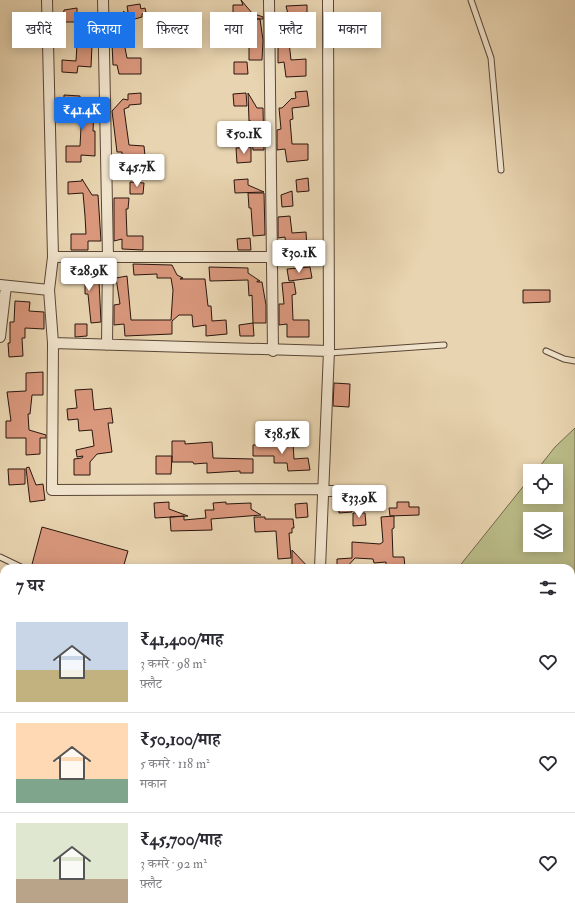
<!DOCTYPE html>
<html lang="hi">
<head>
<meta charset="utf-8">
<style>
	body { margin:0; font-family:"IM FELL Double Pica","Noto Serif Devanagari",serif; background:#f7f7f7; color:#2b2b33; height:100vh; display:flex; flex-direction:column; font-size:15px; white-space:nowrap }
	* { box-sizing:border-box; margin:0 }
	p { font-size:13px; color:#7c7c81 }
	.icon { flex:none; width:22px; height:22px; fill:none; stroke:currentColor; stroke-width:2; stroke-linecap:round; stroke-linejoin:round }
	.map { position:relative; flex:1; overflow:hidden }
	.drawer { position:absolute; left:0px; top:564px; width:575px; height:356px; display:flex; flex-direction:column; background:#fff; border-radius:12px 12px 0 0; box-shadow:0 2px 10px #0003 }
	.drawer>* { flex:none }
	.guide { position:absolute; left:12px; top:12px; width:551px; height:36px; display:flex; gap:8px }
	.fabs { position:absolute; left:523px; top:464px; display:grid; gap:8px }
	.fabs a { display:grid; place-items:center; width:40px; height:40px; border-radius:0px; background:#fff; box-shadow:0 2px 10px #0003; font-size:20px }
	.price { position:absolute; translate:-50% -34px; padding:0 9px; border-radius:4px; background:#fff; color:#222; font-size:13px; line-height:26px; filter:drop-shadow(0 1px 2px #0008) }
	.price::after { content:''; position:absolute; left:50%; top:24px; width:12px; height:9px; margin-left:-6px; background:inherit; clip-path:polygon(0 0,100% 0,50% 100%) }
	.price.active { background:#1a73e8; color:#fff }
	ul { padding:0; list-style:none }
	li { display:flex; align-items:center; gap:12px; height:100px; padding:0 16px }
	li+li { border-top:1px solid #e1e1e2 }
	li span { display:grid; place-items:center; flex:none; width:112px; height:80px; border-radius:0px; color:#555 }
	li>.icon { margin-inline-start:auto }
	span .icon { width:48px; height:48px; fill:#fffc; stroke-width:1 }
	li b { font-size:17px }
	h2 { display:flex; justify-content:space-between; align-items:center; height:48px; padding:0 16px; font-size:17px }
	.tag { padding:0 14px; border-radius:0px; background:#fff; box-shadow:0 2px 10px #0003; font-size:14px; line-height:36px }
	.tag.active { background:#1a73e8; color:#fff }
	.map>svg:first-child { display:block }
	.green { fill:#babc88; stroke:#72694b; fill-rule:evenodd }
	.building { fill:#d9977c; stroke:#2a160e }
	.lines { fill:none; stroke-linecap:round; stroke-linejoin:round }
	.service-casing { stroke:#5a4636; stroke-width:7 }
	.minor-casing { stroke:#5a4636; stroke-width:12 }
	.service { stroke:#f0e3cc; stroke-width:5 }
	.minor { stroke:#f0e3cc; stroke-width:10 }
</style>
</head>
<body>
<div class="map">
<svg width="575" height="920" viewBox="0 0 575 920">
	<rect width="100%" height="100%" fill="#e8d4b0"/>
	<filter id="stains"><feTurbulence type="fractalNoise" baseFrequency=".005" numOctaves="4"/><feColorMatrix values="0 0 0 0 .2 0 0 0 0 .09 0 0 0 0 .02 0 0 0 .5 -.17"/></filter>
	<radialGradient id="worn" r=".72"><stop offset=".6" stop-color="#630" stop-opacity="0"/><stop offset="1" stop-color="#630" stop-opacity=".3"/></radialGradient>
	<path class="green" d="M575 428V697L571 699V568H458L530 478V497H556V471H536L555 447ZM530 519H556V545H530Z
		M4 827V916H343L339 920H0V831Z"/>
	<path class="building" d="M241 0 252 13 263 17V19H255H260L263 40 262 60H249V46H252L246 19 233 18V5H243Z
		M140 4 141 9 145 8 146 12 142 14V17L124 22 125 33H122L127 58H141V74H119L117 65H113L111 22H114L124 11V13L128 12 127 6Z
		M307 5V17L292 19V33H288L291 60 306 59V76L286 77 284 62 278 63V21H283L288 14 286 6Z
		M77 8V22H62L64 10Z
		M79 22H93L91 67 78 66 77 73 62 72V60L76 61 77 44H79Z
		M234 62H247L248 74H234Z
		M307 91 309 106 292 108 293 119 290 120 292 144H308V160L287 162 285 149 277 150V130L281 129 279 108H282L292 98V99L296 98 295 92Z
		M141 93V104L129 105V107L124 109 129 145 144 146 145 156 133 157 134 163H122V152H117L112 111 123 99 128 100V94Z
		M246 93 247 106H234L233 94Z
		M248 93 257 108H263L264 150H253L251 121H249Z
		M64 95 80 96V102L96 109 94 110 93 131H95V156L81 155V162H66V146H80L82 109 64 108Z
		M251 147V162L237 163 236 148Z
		M308 178 309 191 297 192 296 180Z
		M82 179 92 195H98L101 241H88V250H71V234H86L85 216 83 193 68 194V182L82 181Z
		M248 179V185L264 192 235 193 234 180Z
		M130 182 144 183 143 194H130Z
		M292 191 293 206 282 207 281 195Z
		M248 193H264L265 235 253 236 251 208H249Z
		M114 198H129L128 209H126L127 236H143V250L122 249V239L114 241Z
		M290 216 292 233 306 232 307 248 286 249 285 237 278 238V217Z
		M250 238 251 250H238L237 239Z
		M133 264 172 265 177 275 183 278 180 279H205L208 306H211L212 321 226 320 227 334 206 336V325L193 327 192 315H179L172 321V334L125 336 124 324 114 325V305L120 304 116 278 127 276 131 320H171L173 290 171 278H157V274L134 275Z
		M209 267 248 268V273L260 281H257V282H262L266 305V323H253L252 295 249 296 248 280 210 281Z
		M310 267 312 278 289 281 287 269Z
		M90 268V281H99L101 322 91 323 88 294H85V282H71V269Z
		M294 282 296 294 292 295 293 320H309V337H287V324L279 325V304H284L282 283Z
		M523 290H550V302L523 303Z
		M15 301 30 302 29 311 44 312V329L25 328V338H22L23 356 9 357 8 343H10V322H14Z
		M253 323 254 336H240L239 325Z
		M75 324H87V336L75 337Z
		M43 372V395H32L30 414H28L29 430 46 435V438H40V454L26 455V438H6V421H11L7 392 26 391V373Z
		M334 383 350 384 349 407 333 406Z
		M92 389 94 410 111 408 113 423H108L112 452 97 454 90 462V475H74V459L82 458 83 456 77 457 76 450 94 446 92 430 79 431 78 419 68 420 67 409 77 408 75 390Z
		M172 441H185V444L212 442 213 458 253 459V473H240V471L207 473V463L194 464 193 462H172Z
		M293 442 294 459 308 458 310 470 288 471 287 463H274V456H253V445Z
		M156 456H172L171 474H156Z
		M29 467 36 485 43 484 45 500 30 502 26 468Z
		M8 469H25V484L9 485Z
		M351 499 352 512 339 513 338 500Z
		M169 502V509L188 516 155 518 154 503Z
		M226 502V504L251 503V509L261 515 211 519 212 530 171 531 170 517 184 516V520L206 518 205 510H214L213 503Z
		M397 502H409V507H419V515L390 516 389 508H397Z
		M307 503 308 517 296 518 295 504Z
		M353 513H365L366 525 353 526Z
		M394 516V528L392 529 393 557H404L405 568H386V562L374 563 373 559 355 558 346 568H337V559L352 558V542L380 544 383 542 381 517Z
		M254 517H265V519H293L294 528H292V533H289L291 558 278 559 276 531 255 532Z
		M42 527 128 551 123 568H31Z
		M292 550 309 568H292Z"/>
	<g class="lines">
		<defs>
			<path id="service" d="M471 0 491 58 501 170
				M546 351 564 359 575 361
				M329 353 444 345
				M0 557 23 568"/>
			<path id="minor" d="M47 0 53 257 49 290 53 343 52 490 322 489
				M103 0 108 256 107 345
				M269 0 273 351
				M53 257H327
				M0 285 49 290
				M0 337 6 286
				M53 343 329 351
				M322 491H369
				M320 568 329 351 328 0
				M0 663 4 664
				M0 718 4 710
				M0 824 4 820"/>
		</defs>
		<use href="#service" class="service-casing"/>
		<use href="#minor" class="minor-casing"/>
		<use href="#service" class="service"/>
		<use href="#minor" class="minor"/>
	</g>
	<rect width="100%" height="100%" filter="url(#stains)"/>
	<rect width="100%" height="100%" fill="url(#worn)"/>
</svg>
<div class="fabs">
<a><svg class="icon" aria-label="locate" viewBox="0 0 24 24"><circle cx="12" cy="12" r="6"/><path d="M12 2v4M12 18v4M2 12h4M18 12h4"/></svg></a>
<a><svg class="icon" aria-label="layers" viewBox="0 0 24 24"><path d="M12 4l9 5-9 5-9-5zM3 14l9 5 9-5"/></svg></a>
</div>
<b class="price active" style="left:82px;top:131px">₹41.4K</b>
<b class="price" style="left:244px;top:155px">₹50.1K</b>
<b class="price" style="left:137px;top:188px">₹45.7K</b>
<b class="price" style="left:299px;top:274px">₹30.1K</b>
<b class="price" style="left:89px;top:292px">₹28.9K</b>
<b class="price" style="left:282px;top:455px">₹38.5K</b>
<b class="price" style="left:359px;top:519px">₹33.9K</b>
<div class="guide">
<a class="tag">खरीदें</a>
<a class="tag active">किराया</a>
<a class="tag">फ़िल्टर</a>
<a class="tag">नया</a>
<a class="tag">फ़्लैट</a>
<a class="tag">मकान</a>
</div>
<section class="drawer">
<h2>7 घर<svg class="icon" aria-label="filters" viewBox="0 0 24 24"><path d="M4 7h16M4 17h16"/><circle cx="9" cy="7" r="2"/><circle cx="15" cy="17" r="2"/></svg></h2>
<ul>
<li><span style="background:linear-gradient(#c9d6e8 60%,#c2b280 0)"><svg class="icon" aria-label="home" viewBox="0 0 24 24"><path d="M3 11l9-7 9 7M6 9v11h12V9"/></svg></span><div><b>₹41,400/माह</b><p>3 कमरे · 98 m²</p><p>फ़्लैट</p></div><svg class="icon" aria-label="heart" viewBox="0 0 24 24"><path d="M12 20l-8-8c-3-5 5-10 8-4 3-6 11-1 8 4z"/></svg></li>
<li><span style="background:linear-gradient(#ffd9b3 70%,#7fa58c 0)"><svg class="icon" aria-label="home" viewBox="0 0 24 24"><path d="M3 11l9-7 9 7M6 9v11h12V9"/></svg></span><div><b>₹50,100/माह</b><p>5 कमरे · 118 m²</p><p>मकान</p></div><svg class="icon" aria-label="heart" viewBox="0 0 24 24"><path d="M12 20l-8-8c-3-5 5-10 8-4 3-6 11-1 8 4z"/></svg></li>
<li><span style="background:linear-gradient(#dfe7d0 70%,#b9a48a 0)"><svg class="icon" aria-label="home" viewBox="0 0 24 24"><path d="M3 11l9-7 9 7M6 9v11h12V9"/></svg></span><div><b>₹45,700/माह</b><p>3 कमरे · 92 m²</p><p>फ़्लैट</p></div><svg class="icon" aria-label="heart" viewBox="0 0 24 24"><path d="M12 20l-8-8c-3-5 5-10 8-4 3-6 11-1 8 4z"/></svg></li>
</ul>
</section>
</div>
</body>
</html>
